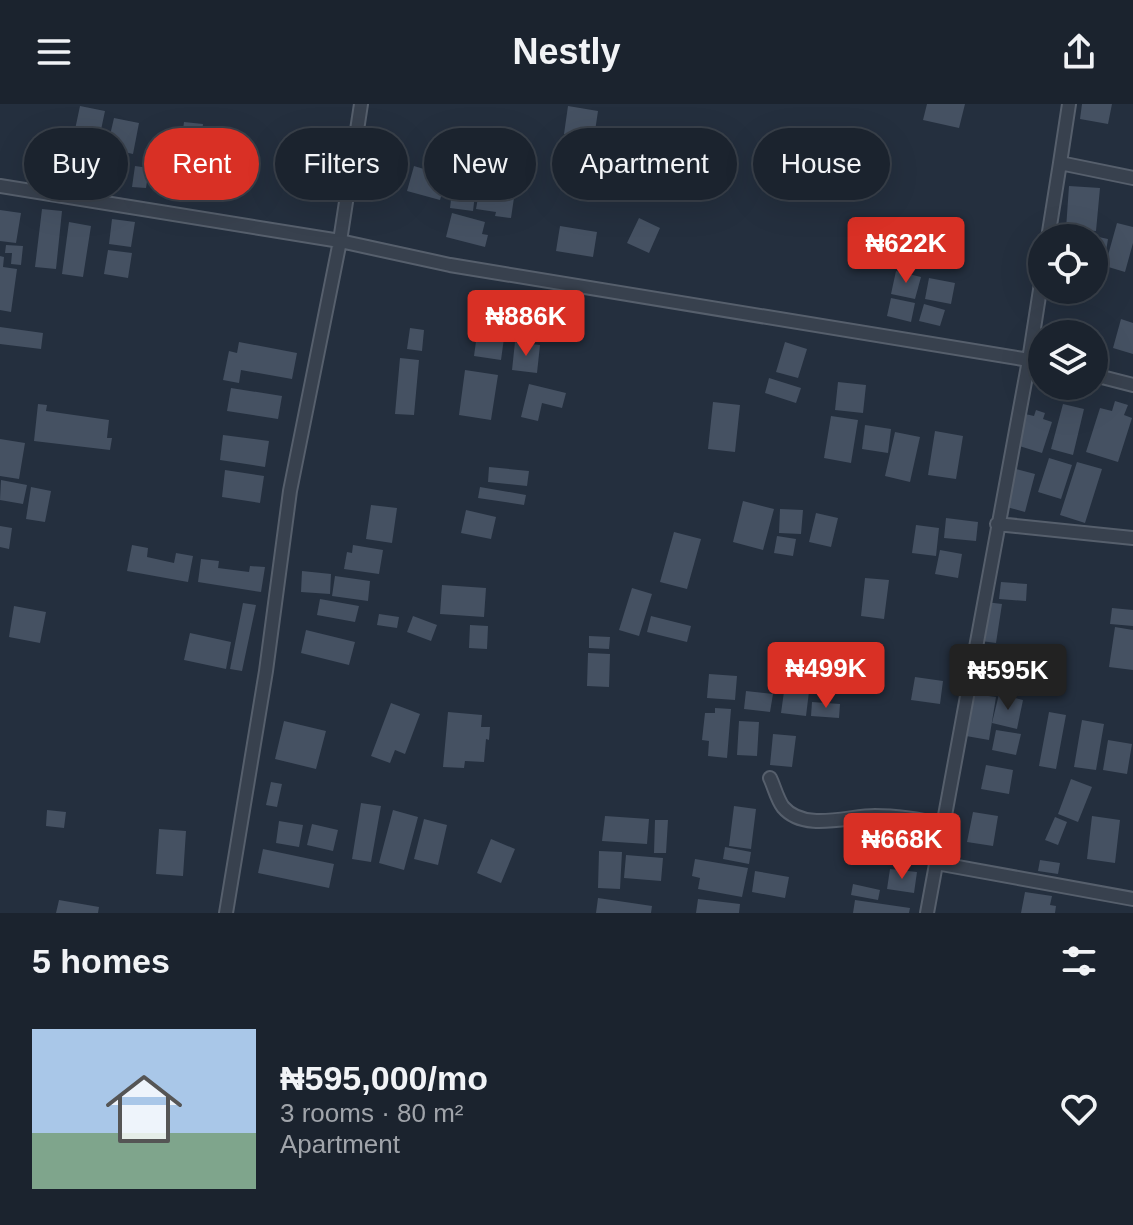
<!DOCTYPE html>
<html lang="en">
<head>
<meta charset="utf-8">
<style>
	body { margin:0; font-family:Arial,sans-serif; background:#282f3a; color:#f1f3f6; height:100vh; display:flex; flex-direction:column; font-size:30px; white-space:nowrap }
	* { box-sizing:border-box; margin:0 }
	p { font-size:26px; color:#a0a4aa }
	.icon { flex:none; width:44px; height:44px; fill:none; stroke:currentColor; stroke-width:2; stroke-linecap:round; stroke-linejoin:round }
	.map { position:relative; height:809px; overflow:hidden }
	.side { display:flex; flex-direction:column; background:#1b232e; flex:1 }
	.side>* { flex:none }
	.top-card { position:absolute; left:24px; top:24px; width:1086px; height:72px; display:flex; gap:16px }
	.tools { position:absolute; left:1028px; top:120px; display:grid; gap:16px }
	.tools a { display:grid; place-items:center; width:80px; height:80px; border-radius:50%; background:#1b232e; box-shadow:0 8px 32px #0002,0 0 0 2px #39404a; font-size:40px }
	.price { position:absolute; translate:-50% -68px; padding:0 18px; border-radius:8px; background:#d93025; color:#fff; font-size:26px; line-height:52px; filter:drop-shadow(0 2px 4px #0008) }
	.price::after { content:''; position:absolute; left:50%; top:48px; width:24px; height:18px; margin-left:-12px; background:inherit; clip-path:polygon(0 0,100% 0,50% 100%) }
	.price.active { background:#222; color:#fff }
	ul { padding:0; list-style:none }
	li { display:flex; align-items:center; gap:24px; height:200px; padding:0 32px }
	li span { display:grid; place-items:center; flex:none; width:224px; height:160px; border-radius:0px; color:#555 }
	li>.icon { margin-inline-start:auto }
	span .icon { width:96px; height:96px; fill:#fffc; stroke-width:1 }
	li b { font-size:34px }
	h2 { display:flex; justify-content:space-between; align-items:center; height:96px; padding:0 32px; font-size:34px }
	.tag { padding:0 28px; border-radius:36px; background:#1b232e; box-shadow:0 8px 32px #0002,0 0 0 2px #39404a; font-size:28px; line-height:72px }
	.tag.active { background:#d93025; color:#fff }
	header { display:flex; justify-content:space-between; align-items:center; height:104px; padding:0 32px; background:#1b232e; font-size:36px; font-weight:700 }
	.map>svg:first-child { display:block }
	.building { fill:#455162 }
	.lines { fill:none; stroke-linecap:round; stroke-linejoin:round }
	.street-casing { stroke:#565f6c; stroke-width:16 }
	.street { stroke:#38414e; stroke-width:12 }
</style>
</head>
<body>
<header><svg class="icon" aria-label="menu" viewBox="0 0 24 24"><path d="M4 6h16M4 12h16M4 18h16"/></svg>Nestly<svg class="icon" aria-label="share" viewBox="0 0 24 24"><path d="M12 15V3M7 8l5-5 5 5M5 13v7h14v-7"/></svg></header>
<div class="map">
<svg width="1133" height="809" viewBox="0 0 1133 809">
	<rect width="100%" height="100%" fill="#242f3e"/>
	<path class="building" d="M927 0H965L959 24 923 16Z
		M1082 0H1112L1108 20 1080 15Z
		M80 2 105 7 98 40 73 35Z
		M568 2 598 7 594 34 564 30Z
		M114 14 139 19 133 50 107 44Z
		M184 18 203 20 196 74 177 72Z
		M482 31 525 40 522 57 479 47Z
		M625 56 649 61 642 90 619 85Z
		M135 62 149 64 146 84 132 83Z
		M414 62 447 72 440 96 407 87Z
		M453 79 476 82 473 107 450 104Z
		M480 82 515 87 511 114 495 112 496 108 476 105Z
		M1069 82 1100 84 1096 127 1066 125Z
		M42 105 62 107 56 165 35 163Z
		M0 106 21 109 16 139 0 137Z
		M452 109 485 118 482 130 488 131 485 143 446 133Z
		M639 114 660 124 649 149 627 139Z
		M112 115 135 118 131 143 109 140Z
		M69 118 91 122 83 173 62 170Z
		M1117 119 1133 123V139L1125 168 1105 162Z
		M560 122 597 128 593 153 556 147Z
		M1094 132 1108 135 1103 166 1094 165Z
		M6 141 23 142 21 161 11 160 12 149H5Z
		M108 146 132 149 128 174 104 170Z
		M0 152 4 153 3 163 17 165 11 208 0 206Z
		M896 167 921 173 915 195 891 190Z
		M929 174 955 179 951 200 925 195Z
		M482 194 509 198 501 256 474 252Z
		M891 194 915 199 911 218 887 212Z
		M924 200 945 206 940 222 919 217Z
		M518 201 547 203 545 234 515 232Z
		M1121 215 1133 219V250L1113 244Z
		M0 223 43 229 41 245 0 240Z
		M410 224 424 226 422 247 407 245Z
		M239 238 297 249 292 275 241 266 239 279 223 276 229 247 237 249Z
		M515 238 540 241 537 269 512 266Z
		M785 238 807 245 798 274 776 268Z
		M400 254 419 256 414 311 395 310Z
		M465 266 498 271 491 316 459 311Z
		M769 274 801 284 796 299 765 289Z
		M838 278 866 281 863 309 835 306Z
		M529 280 566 289 562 304 542 299 538 317 521 313Z
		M231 284 282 292 278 315 227 307Z
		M1115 297 1128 301 1124 311 1132 314 1118 358 1086 348 1100 304 1112 307Z
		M713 298 740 301 735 348 708 345Z
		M38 300 47 301 46 307 109 316 107 334H112L110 346 34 337Z
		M1063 300 1084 305 1073 351 1051 345Z
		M1036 306 1045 309 1043 315 1052 318 1042 349 1016 341 1025 310 1034 312Z
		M831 312 858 316 851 359 824 354Z
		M865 321 891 325 888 349 862 345Z
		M935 327 963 332 956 375 928 371Z
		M895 328 920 333 910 378 885 372Z
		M223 331 269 337 265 363 220 356Z
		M0 335 25 339 19 375 0 372Z
		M1049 354 1072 361 1061 395 1038 388Z
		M1077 358 1102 365 1085 419 1060 411Z
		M489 363 529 367 527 382 488 378Z
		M1012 364 1035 370 1025 408 1003 402Z
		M225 366 264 372 260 399 222 393Z
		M1 376 27 381 23 400 0 396Z
		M31 383 51 387 45 418 26 415Z
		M480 383 526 391 524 401 478 394Z
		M743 397 774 405 763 446 733 438Z
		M371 401 397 404 392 439 366 435Z
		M780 405 803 406 801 430 779 429Z
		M466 406 496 413 491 435 461 429Z
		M816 409 838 414 831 443 809 438Z
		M946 414 978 418 976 437 944 434Z
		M916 421 939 424 936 452 912 449Z
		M0 422 12 424 9 445 0 443Z
		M674 428 701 435 687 485 660 478Z
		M777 432 796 435 793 452 774 449Z
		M132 441 148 444 147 453 174 459 176 449 193 452 188 478 127 467Z
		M353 441 383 446 379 470 344 465 347 448 352 449Z
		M940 446 962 450 958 474 935 470Z
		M201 455 219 457 218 464 249 468 250 462 265 463 261 488 198 478Z
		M302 467 331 470 330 490 301 488Z
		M335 472 370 477 368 497 332 492Z
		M865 474 889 476 884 515 861 512Z
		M1001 478 1027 480 1026 497 999 495Z
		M442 481 486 484 484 513 440 510Z
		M632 484 652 490 639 532 619 526Z
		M320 495 359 502 355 518 317 511Z
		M986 498 1002 500 996 539 981 537Z
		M243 499 256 501 242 567 230 565Z
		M14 502 46 508 40 539 9 533Z
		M1112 504 1133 506V522L1110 520Z
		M379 510 399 513 397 524 377 521Z
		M413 512 437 521 431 537 407 528Z
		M651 512 691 522 687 538 647 528Z
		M470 521 488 522 487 545 469 544Z
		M1115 523 1133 526V566L1109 563Z
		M306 526 355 538 349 561 301 549Z
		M190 529 231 538 226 565 184 556Z
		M589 532 610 533 609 545 589 544Z
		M588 549 610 550 609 583 587 582Z
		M824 550 848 552 844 587 821 585Z
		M789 552 813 555 806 612 781 609Z
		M709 570 737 572 735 596 707 594Z
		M915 573 943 577 940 600 911 596Z
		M746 587 773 590 770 608 744 605Z
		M973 590 996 593 989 636 966 632Z
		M999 590 1023 596 1017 625 992 619Z
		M812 598 840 600 839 614 811 612Z
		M391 599 420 610 405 650 395 646 390 659 371 652Z
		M715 604 731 605 727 654 708 652 709 637 702 636 705 609H715Z
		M448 608 482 611 481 623H490L489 636 486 635 484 658 465 657 464 664 443 663Z
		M1049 608 1066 611 1056 665 1039 662Z
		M1082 616 1104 620 1096 666 1074 663Z
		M284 617 326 627 316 665 275 655Z
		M739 617 759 618 757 652 737 651Z
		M996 626 1021 630 1016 651 992 646Z
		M773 630 796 632 792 663 770 661Z
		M1108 636 1132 640 1127 670 1103 666Z
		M986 661 1013 666 1009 690 981 685Z
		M1071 675 1092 683 1078 718 1058 710Z
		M271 678 282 680 277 703 266 701Z
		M361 699 381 702 371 758 352 755Z
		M734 702 756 705 751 745 729 742Z
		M47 706 66 708 64 724 46 722Z
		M393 706 418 713 404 766 379 759Z
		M973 708 998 712 993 742 967 738Z
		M605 712 649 715 647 740 602 737Z
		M1092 712 1120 716 1115 759 1087 755Z
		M1055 713 1067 718 1058 741 1045 736Z
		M424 715 447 721 438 761 414 755Z
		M655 716H668L666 749H654Z
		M279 717 303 721 299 743 276 739Z
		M312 720 338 726 333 747 307 741Z
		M159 725 186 727 183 772 156 770Z
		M491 735 515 745 501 779 477 769Z
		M725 743 751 748 749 760 723 755Z
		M263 745 334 760 329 784 258 769Z
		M599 747 622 748 620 785 598 784Z
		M626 751 663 754 661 777 624 774Z
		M695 755 748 764 742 793 698 785 700 774 692 772Z
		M1040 756 1060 759 1058 770 1038 767Z
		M890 765 917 768 914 789 887 785Z
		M755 767 789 773 785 794 752 788Z
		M853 780 880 786 878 796 851 791Z
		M1025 788 1052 792 1050 801 1056 802 1055 809H1021Z
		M598 794 652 802 651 809H596Z
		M698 795 740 800 739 809H696Z
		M59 796 99 803 98 809H56Z
		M855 796 910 804 909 809H853Z"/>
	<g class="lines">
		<defs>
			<path id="street" d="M1060 59 1069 0
				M0 82 340 137 361 0
				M1048 134 1060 59 1133 74
				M1042 173 1029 256 1042 259
				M1094 271 1133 281
				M997 420 1133 434
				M770 674C774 682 777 695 783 703 804 728 848 712 875 712 899 712 922 716 945 721
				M936 759 1133 795
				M226 809 266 567 290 387 340 137 450 161 1029 256 927 809"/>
		</defs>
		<use href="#street" class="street-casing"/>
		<use href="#street" class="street"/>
	</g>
</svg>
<div class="tools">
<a><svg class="icon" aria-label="locate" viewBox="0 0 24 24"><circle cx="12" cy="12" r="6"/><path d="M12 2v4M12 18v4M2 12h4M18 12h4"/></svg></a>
<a><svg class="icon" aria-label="layers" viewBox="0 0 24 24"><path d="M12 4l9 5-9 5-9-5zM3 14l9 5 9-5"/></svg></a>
</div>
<b class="price" style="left:906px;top:181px">₦622K</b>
<b class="price" style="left:526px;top:254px">₦886K</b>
<b class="price" style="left:826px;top:606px">₦499K</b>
<b class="price active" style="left:1008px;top:608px">₦595K</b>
<b class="price" style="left:902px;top:777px">₦668K</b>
<div class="top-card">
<a class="tag">Buy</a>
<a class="tag active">Rent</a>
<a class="tag">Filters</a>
<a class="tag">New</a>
<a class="tag">Apartment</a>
<a class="tag">House</a>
</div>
</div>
<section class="side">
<h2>5 homes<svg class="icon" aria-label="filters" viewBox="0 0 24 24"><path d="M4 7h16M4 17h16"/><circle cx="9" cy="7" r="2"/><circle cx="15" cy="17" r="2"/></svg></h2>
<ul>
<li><span style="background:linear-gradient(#a9c7e8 65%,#7fa58c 0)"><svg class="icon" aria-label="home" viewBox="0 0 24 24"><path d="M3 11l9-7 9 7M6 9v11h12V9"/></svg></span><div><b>₦595,000/mo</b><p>3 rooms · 80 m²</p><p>Apartment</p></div><svg class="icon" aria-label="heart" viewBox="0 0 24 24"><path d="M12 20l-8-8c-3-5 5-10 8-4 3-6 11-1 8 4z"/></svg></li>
</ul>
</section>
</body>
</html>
